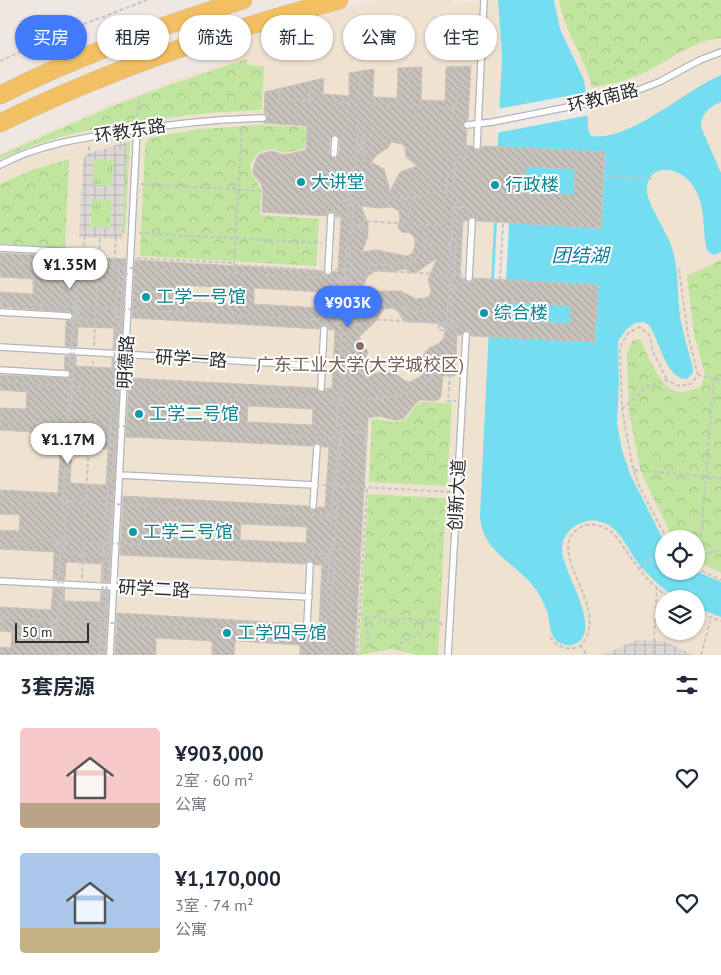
<!DOCTYPE html>
<html lang="zh">
<head>
<meta charset="utf-8">
<style>
	body { margin:0; font-family:"PT Sans","Noto Sans SC",sans-serif; background:#f2f2f3; color:#1f2937; height:100vh; display:flex; flex-direction:column; font-size:19px; white-space:nowrap }
	* { box-sizing:border-box; margin:0 }
	p { font-size:16px; color:#747a83 }
	.icon { flex:none; width:28px; height:28px; fill:none; stroke:currentColor; stroke-width:2; stroke-linecap:round; stroke-linejoin:round }
	.map { position:relative; height:655px; overflow:hidden }
	.sheet { display:flex; flex-direction:column; background:#fff; flex:1 }
	.sheet>* { flex:none }
	.top-card { position:absolute; left:15px; top:15px; width:691px; height:45px; display:flex; gap:10px }
	.fabs { position:absolute; left:655px; top:530px; display:grid; gap:10px }
	.fabs a { display:grid; place-items:center; width:50px; height:50px; border-radius:50%; background:#fff; box-shadow:0 1px 4px #0004; font-size:25px }
	.scale { position:absolute; left:15px; bottom:12px; width:74px; box-sizing:border-box; padding-left:5px; border:2px solid #2e2e2e; border-top:0; font-size:14px; line-height:18px; white-space:nowrap; color:#2e2e2e; -webkit-text-stroke:4px #fff; paint-order:stroke }
	.price { position:absolute; translate:-50% -42px; padding:0 11px; border-radius:18px; background:#fff; color:#222; font-size:16px; line-height:32px; filter:drop-shadow(0 1px 2px #0008) }
	.price::after { content:''; position:absolute; left:50%; top:30px; width:15px; height:11px; margin-left:-8px; background:inherit; clip-path:polygon(0 0,100% 0,50% 100%) }
	.price.current { background:#417afc; color:#fff }
	ul { padding:0; list-style:none }
	li { display:flex; align-items:center; gap:15px; height:125px; padding:0 20px }
	li span { display:grid; place-items:center; flex:none; width:140px; height:100px; border-radius:5px; color:#555 }
	li>.icon { margin-inline-start:auto }
	span .icon { width:60px; height:60px; fill:#fffc; stroke-width:1 }
	li b { font-size:21px }
	h2 { display:flex; justify-content:space-between; align-items:center; height:60px; padding:0 20px; font-size:21px }
	.tag { padding:0 18px; border-radius:22px; background:#fff; box-shadow:0 1px 4px #0004; font-size:18px; line-height:45px }
	.tag.current { background:#417afc; color:#fff }
	.map>svg:first-child { display:block }
	.education { fill:#f0e2d1; fill-rule:evenodd }
	.grass { fill:url(#grass-tufts) }
	.forest { fill:url(#forest-crowns) }
	.plaza { fill:url(#plaza-grid); fill-rule:evenodd }
	.water { fill:#74def0 }
	.pier { fill:#efe7e1 }
	.building { fill:url(#building-back-hatch); stroke:#cbc3ba; fill-rule:evenodd }
	.lines { fill:none; stroke-linecap:round; stroke-linejoin:round }
	.service-casing { stroke:#b1b5be; stroke-width:8 }
	.primary-casing { stroke:#c4c4c4; stroke-width:19 }
	.path { stroke:#c4c4c4; stroke-width:2; stroke-dasharray:4 2.5; stroke-linecap:butt }
	.service { stroke:#fff; stroke-width:5.5 }
	.primary { stroke:#f2c062; stroke-width:18 }
	.path-bridge { stroke:#c4c4c4; stroke-width:2; stroke-dasharray:4 2.5; stroke-linecap:butt }
	.culture-dot { fill:#0f9aa8; stroke:#fff; stroke-width:2 }
	.education-dot { fill:#8d6e63; stroke:#fff; stroke-width:2 }
	.labels { text-anchor:middle; stroke-width:4; stroke-linejoin:round; paint-order:stroke }
	.street-label { font-size:18px; fill:#2e2e2e; stroke:#fff }
	.culture-label { font-size:18px; fill:#0d838f; stroke:#fff; text-anchor:start }
	.education-label { font-size:18px; fill:#785e54; stroke:#fff }
	.water-label { font-size:19px; font-style:italic; fill:#0d7b9c; stroke:#fff }
</style>
</head>
<body>
<div class="map">
<svg width="721" height="655" viewBox="0 0 721 655">
	<defs>
		<pattern id="grass-tufts" width="24" height="20" patternUnits="userSpaceOnUse" patternTransform="scale(1.25)"><rect width="24" height="20" fill="#bfe59e"/><path d="M3 7l-1-3M5 7V3M7 7l1-3M15 17l-1-3M17 17v-4M19 17l1-3" fill="none" stroke="#a4c588"/></pattern>
		<pattern id="forest-crowns" width="20" height="18" patternUnits="userSpaceOnUse" patternTransform="scale(1.25)"><rect width="20" height="18" fill="#bfe59e"/><path d="M2 6a3 3 0 1 1 6 0M12 15a3 3 0 1 1 6 0" fill="none" stroke="#a4c588"/></pattern>
		<pattern id="plaza-grid" width="8" height="8" patternUnits="userSpaceOnUse" patternTransform="scale(1.25)"><rect width="8" height="8" fill="#dbd7d4"/><path d="M0 4h8M4 0v8" fill="none" stroke="#bcb9b6"/></pattern>
		<pattern id="building-back-hatch" width="6" height="6" patternUnits="userSpaceOnUse" patternTransform="scale(1.25)"><rect width="6" height="6" fill="#c8c2bc"/><path d="M-1 5l2 2M0 0l6 6M5-1l2 2" fill="none" stroke="#aca7a2"/></pattern>
	</defs>
	<rect width="100%" height="100%" fill="#efe7e1"/>
	<path class="education" d="M379 0H451L454 5 484 0H721V655H0V153L110 104 177 79 238 58V37L312 16ZM664 539H696V571H664ZM664 599H696V631H664Z"/>
	<path class="grass" d="M130 141 125 233H122L127 142Z
		M94 159 114 160 112 186 92 185Z
		M92 199 112 200 110 228 90 227Z"/>
	<path class="forest" d="M559 0H721V38C689 41 663 66 634 77 621 82 606 85 592 87 585 56 565 34 559 0Z
		M247 59V65L264 66 262 110C227 111 193 114 159 119 104 126 51 135 0 159V155L110 107 178 82Z
		M262 125 306 127 305 148 285 153 272 149 266 150 259 152 255 157 250 166 251 170 261 191 260 215 319 219 316 266 140 256 145 146 149 138 201 129Z
		M69 159 65 248 0 244V184L32 170Z
		M721 260V573L696 560V539H673L641 472 629 412 627 354 632 341 640 339C647 354 659 385 675 391 683 394 693 390 701 386L705 374 694 334 687 276Z
		M422 402 452 403 447 486 369 482 372 419C383 418 395 426 405 419 412 414 413 405 422 402Z
		M368 494 446 498 438 655H417L392 649 359 655Z"/>
	<path class="plaza" d="M127 142 122 239 79 237 83 158 89 153ZM94 159 114 160 112 186 93 185ZM92 199 112 200 110 228 90 227Z
		M637 640 664 641 694 655H602Z"/>
	<path class="water" d="M498 0H554L560 29 584 80 587 99 588 129 591 136C630 142 685 90 721 75V102C709 107 701 114 701 127L721 173V252L714 255 710 253 707 250C702 231 706 209 696 191 684 165 645 160 647 192 648 205 667 232 672 248 679 269 677 293 680 316 683 333 688 350 693 368V373L687 379C666 380 659 339 649 325L643 322 635 323 626 330 618 341 619 384 617 423 622 450 630 474 664 541V571H696L721 582V617L696 608V599C691 599 682 600 677 598 674 597 671 594 668 592 657 584 647 573 638 563 627 548 620 527 601 522 592 519 583 521 575 526 566 532 562 540 562 551 563 572 602 628 577 643 572 646 567 646 562 644 548 638 551 624 547 611 544 604 541 597 537 591 518 563 481 553 480 515L502 56Z"/>
	<path class="pier" d="M589 92 590 115 496 133 497 109Z
		M497 222 509 223 506 280 494 279Z"/>
	<path class="building" d="M471 66 468 120 464 122 462 125 464 128 467 130 466 145 472 146 476 151 480 150 482 146 605 152 601 228 477 221 475 217H470L467 221H463L460 278H464L468 283 472 282 474 278 598 285 595 342 471 336 469 331H464L461 335H457L455 376H443L441 396 439 399 435 401 420 400 417 402 404 418 399 420H394L379 416 368 418 355 655H300V645L235 641 234 655H212V641L156 638V655H115L117 613 302 624 306 629 310 628 312 624 319 625 322 565H315L311 560 307 561 305 564 120 555 123 496 308 506 311 510H315L318 507H325L329 447H322L320 443 317 442 312 446 126 437 129 378 316 388 318 392H323L326 388 332 389 335 330H329L328 326 325 324 321 325 319 329 132 318 135 260 323 271 327 276 331 275 333 271 338 272 341 217H336L335 213 332 211 328 212 326 216 262 212 263 191 261 184 254 175 253 169 257 157 260 154 272 151 284 155 306 150 307 126 263 123 268 118 267 115 264 113 265 92 324 78 323 94 349 96V73L374 69 373 97 397 98 398 68 422 67 421 100 445 101 446 67ZM336 134 340 139 339 154 336 158 333 159 329 154 330 139 333 135ZM391 142 402 144 405 148 406 157 417 166 400 172 390 191 384 169 371 162 378 154 388 148ZM526 167 575 169 574 195 525 193ZM361 206 379 208 392 207 399 211 400 218 398 227 402 232 410 233 414 237 415 246 412 254 406 256 377 250 362 252 368 236V224ZM437 258 428 280 431 290 430 295 426 298 416 299 401 291H374L363 286 368 276 377 270 391 272 405 269 413 273 417 272ZM177 285 231 288 230 304 176 301ZM254 288 321 292 320 308 254 304ZM511 302 571 306 570 324 510 321ZM392 308 398 311 402 319 407 322 433 323 440 324 445 328 444 338 438 344 429 348 424 354 422 361 424 367 421 376 410 382 405 381 395 373 383 371 374 374 369 373 365 370 363 364 368 352 359 337 375 322 384 309ZM169 403 226 406V421L168 418ZM248 406 313 409 312 425 247 422ZM163 521 220 524 219 540 162 537ZM241 524 307 527 306 543 240 540Z
		M0 253 126 259 121 349H113L114 328 78 327 77 347 65 346 66 321 72 320 74 317 71 312 0 307V292L33 294V279L0 277Z
		M65 356H76V366L112 368V358L121 359 109 582H101L102 564 66 562 65 580 53 579 54 552 0 549V530L19 531 20 515 0 514V490L58 493 61 434 0 430V408L26 409 27 392 0 390V375L69 378 72 374 69 370 64 369ZM72 447 108 449 106 485 70 483Z
		M53 588 65 589 64 601 100 602 101 591H109L105 655H0V647L11 648 12 632 0 631V607L51 610Z"/>
	<g class="lines">
		<defs>
			<path id="service" d="M467 125 493 122 623 96 659 82 700 60 721 52
				M477 146 484 0
				M334 154 335 139
				M0 165C37 145 81 138 122 132 169 124 216 119 263 118
				M0 248 75 252
				M328 271 331 216
				M469 278 472 221
				M0 312 69 316
				M0 347 322 366
				M0 370 67 374
				M321 388 324 329
				M120 475 315 485
				M313 506 317 447
				M0 581 309 597
				M307 624 310 565
				M110 655 137 129
				M448 655 466 335"/>
			<path id="primary" d="M0 95C78 56 160 26 243 0
				M0 123C108 70 222 31 339 0"/>
		</defs>
		<use href="#service" class="service-casing"/>
		<use href="#primary" class="primary-casing"/>
		<path class="path" d="M0 61 71 29 147 0
			M279 89V99L456 108 458 67
			M310 100 311 81
			M359 103 361 71
			M407 105 409 67
			M137 123 139 98
			M407 130V127
			M450 145V157L466 158
			M120 150 121 140
			M356 150 363 151V139
			M364 152 365 137
			M89 157V145
			M604 176 652 179
			M141 184 263 191
			M397 199C407 202 409 209 408 218
			M342 201C379 202 418 199 454 187
			M453 207H463
			M457 209H463
			M352 224 361 225
			M358 224V228H363L364 221 463 227
			M139 233 322 243
			M425 239 434 244
			M137 258 234 263
			M350 263C367 264 393 266 410 261 417 259 418 253 424 248 431 242 442 244 451 246
			M234 265 242 126
			M234 265 317 270
			M83 266 85 234
			M114 267 116 236
			M335 269 463 275
			M679 269 688 335 698 375
			M350 272H355V276H360L361 270
			M442 274 441 281H446V277H449
			M500 280 503 223
			M338 281 344 282
			M449 285 459 286
			M453 288H459
			M78 307V319L120 321
			M347 307H364L388 301 395 302 413 312 448 311
			M331 317 460 324
			M353 318V325H357V321
			M115 321 116 309
			M335 323H342
			M439 325 438 330H443V325L451 326
			M94 346 100 238
			M439 366 450 376 448 401H456
			M63 389 69 390
			M342 400C383 400 434 399 445 350 446 343 446 335 447 327H457
			M331 402 338 403
			M622 409 648 386 667 380 679 386 691 384 698 375 721 380
			M72 424V437L113 440
			M61 427H67
			M109 440 110 426
			M329 441H336
			M338 445 365 447 366 433 341 432
			M634 470 721 478
			M323 485 451 492
			M336 486 340 417
			M57 505 63 506
			M325 518H332
			M667 539 640 488 633 469 622 409 620 347 628 333 640 327 649 335 654 354 667 380
			M65 541V553L108 555
			M55 544H61
			M330 549 358 551 357 566
			M103 555 104 543
			M696 556 721 550
			M699 556 714 379
			M323 558H329
			M696 568 721 580
			M639 569 664 549
			M82 578 93 361
			M696 612 721 621
			M360 613C375 624 360 641 377 649
			M366 619 376 616 383 621 390 620 396 621 408 618 421 622C429 618 436 618 442 625
			M51 623H57
			M550 637C558 649 576 654 585 640 606 604 549 556 575 531 585 522 599 523 610 531 618 537 623 547 629 555 640 571 654 589 672 599
			M318 638H325
			M580 645 587 655
			M399 650 401 643C412 636 423 637 424 621
			M55 652H61V655
			M98 655H103
			M357 655 367 488
			M653 655 657 587
			M701 655 711 618"/>
		<use href="#service" class="service"/>
		<use href="#primary" class="primary"/>
		<path class="path-bridge" d="M449 141 452 142 451 157
			M452 142 454 108
			M361 151 362 137H365
			M448 158 446 192 458 193 451 330H457
			M414 196C413 207 404 220 411 229 415 233 421 235 425 239L424 247
			M0 261 349 279
			M0 302 117 309
			M76 308H79V320
			M122 309 347 321
			M342 320H357
			M114 322 115 309
			M439 325 446 326
			M447 327 455 157
			M0 382 113 389
			M118 389 342 400
			M0 420 66 424
			M71 424 111 426
			M116 426 340 438
			M70 427H73V438
			M336 431 365 432 364 447
			M108 440 109 427H111
			M0 498 336 516
			M0 538 334 554
			M66 542V554
			M102 555 103 544
			M0 617 330 635
			M55 655 75 271 69 270
			M59 655 78 265
			M99 655 119 267
			M103 655 123 273 128 274
			M324 655 350 187 362 188 364 152
			M329 655 359 103"/>
	</g>
	<g class="culture-dot">
		<circle cx="301" cy="182" r="5"/>
		<circle cx="495" cy="185" r="5"/>
		<circle cx="146" cy="297" r="5"/>
		<circle cx="484" cy="313" r="5"/>
		<circle cx="139" cy="414" r="5"/>
		<circle cx="133" cy="532" r="5"/>
		<circle cx="227" cy="633" r="5"/>
	</g>
	<circle class="education-dot" cx="360" cy="346" r="5"/>
	<g class="labels">
		<g class="street-label">
			<text transform="translate(603 98) rotate(-14)" y="6">环教南路</text>
			<text transform="translate(130 131) rotate(-9)" y="6">环教东路</text>
			<text transform="translate(191 359) rotate(3)" y="6">研学一路</text>
			<text transform="translate(126 362) rotate(-87)" y="6">明德路</text>
			<text transform="translate(457 495) rotate(-87)" y="6">创新大道</text>
			<text transform="translate(154 589) rotate(3)" y="6">研学二路</text>
		</g>
		<g class="culture-label">
			<text x="311" y="188">大讲堂</text>
			<text x="505" y="191">行政楼</text>
			<text x="156" y="303">工学一号馆</text>
			<text x="494" y="319">综合楼</text>
			<text x="149" y="420">工学二号馆</text>
			<text x="143" y="538">工学三号馆</text>
			<text x="237" y="639">工学四号馆</text>
		</g>
		<g class="education-label">
			<text x="360" y="371">广东工业大学(大学城校区)</text>
		</g>
		<g class="water-label">
			<text x="580" y="262">团结湖</text>
		</g>
	</g>
</svg>
<div class="fabs">
<a><svg class="icon" aria-label="locate" viewBox="0 0 24 24"><circle cx="12" cy="12" r="6"/><path d="M12 2v4M12 18v4M2 12h4M18 12h4"/></svg></a>
<a><svg class="icon" aria-label="layers" viewBox="0 0 24 24"><path d="M12 4l9 5-9 5-9-5zM3 14l9 5 9-5"/></svg></a>
</div>
<div class="scale">50 m</div>
<b class="price" style="left:70px;top:290px">¥1.35M</b>
<b class="price current" style="left:348px;top:328px">¥903K</b>
<b class="price" style="left:68px;top:465px">¥1.17M</b>
<div class="top-card">
<a class="tag current">买房</a>
<a class="tag">租房</a>
<a class="tag">筛选</a>
<a class="tag">新上</a>
<a class="tag">公寓</a>
<a class="tag">住宅</a>
</div>
</div>
<section class="sheet">
<h2>3套房源<svg class="icon" aria-label="filters" viewBox="0 0 24 24"><path d="M4 7h16M4 17h16"/><circle cx="9" cy="7" r="2"/><circle cx="15" cy="17" r="2"/></svg></h2>
<ul>
<li><span style="background:linear-gradient(#f6c9c9 75%,#b9a48a 0)"><svg class="icon" aria-label="home" viewBox="0 0 24 24"><path d="M3 11l9-7 9 7M6 9v11h12V9"/></svg></span><div><b>¥903,000</b><p>2室 · 60 m²</p><p>公寓</p></div><svg class="icon" aria-label="heart" viewBox="0 0 24 24"><path d="M12 20l-8-8c-3-5 5-10 8-4 3-6 11-1 8 4z"/></svg></li>
<li><span style="background:linear-gradient(#a9c7e8 75%,#c2b280 0)"><svg class="icon" aria-label="home" viewBox="0 0 24 24"><path d="M3 11l9-7 9 7M6 9v11h12V9"/></svg></span><div><b>¥1,170,000</b><p>3室 · 74 m²</p><p>公寓</p></div><svg class="icon" aria-label="heart" viewBox="0 0 24 24"><path d="M12 20l-8-8c-3-5 5-10 8-4 3-6 11-1 8 4z"/></svg></li>
</ul>
</section>
</body>
</html>
